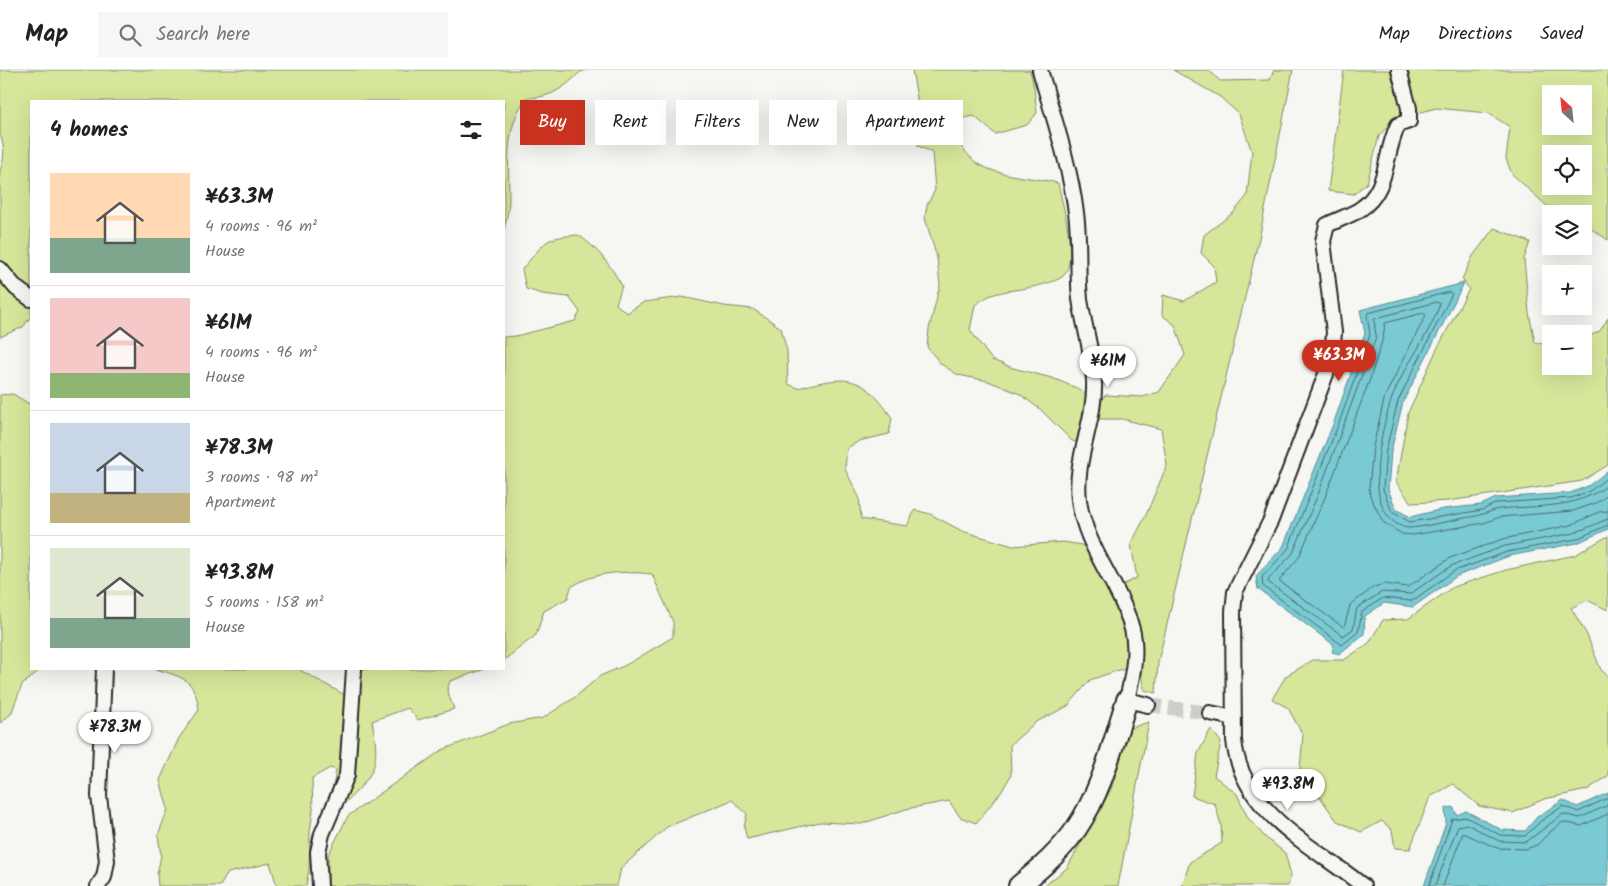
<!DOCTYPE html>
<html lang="en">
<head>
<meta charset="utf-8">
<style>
	body { margin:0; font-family:Kalam,sans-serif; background:#f6f6f6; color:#222; height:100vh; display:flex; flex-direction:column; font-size:19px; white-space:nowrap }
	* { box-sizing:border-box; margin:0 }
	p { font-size:16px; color:#767676 }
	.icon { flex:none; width:28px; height:28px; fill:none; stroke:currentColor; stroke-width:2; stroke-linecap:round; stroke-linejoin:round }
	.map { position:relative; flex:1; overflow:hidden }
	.sheet { position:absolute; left:30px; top:30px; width:475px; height:570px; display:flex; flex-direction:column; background:#fff; border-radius:0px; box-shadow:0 5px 20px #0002 }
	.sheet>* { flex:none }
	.top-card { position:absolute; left:520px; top:30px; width:475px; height:45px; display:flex; gap:10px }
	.needle { width:32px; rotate:333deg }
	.tools { position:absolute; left:1542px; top:15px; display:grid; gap:10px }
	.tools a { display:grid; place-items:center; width:50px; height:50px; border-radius:0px; background:#fff; box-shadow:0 5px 20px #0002; font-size:25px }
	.price { position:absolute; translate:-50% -42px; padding:0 11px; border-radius:18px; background:#fff; color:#222; font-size:16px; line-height:32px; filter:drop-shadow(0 1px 2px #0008) }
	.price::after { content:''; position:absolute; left:50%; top:30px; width:15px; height:11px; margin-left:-8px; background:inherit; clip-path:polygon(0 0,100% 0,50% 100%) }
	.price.selected { background:#c8321e; color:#fff }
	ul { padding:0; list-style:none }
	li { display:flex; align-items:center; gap:15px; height:125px; padding:0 20px }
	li+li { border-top:1px solid #e0e0e0 }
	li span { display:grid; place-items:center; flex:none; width:140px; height:100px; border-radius:0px; color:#555 }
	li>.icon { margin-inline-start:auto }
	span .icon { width:60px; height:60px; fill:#fffc; stroke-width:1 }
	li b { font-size:21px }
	h2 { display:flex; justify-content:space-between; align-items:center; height:60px; padding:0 20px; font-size:21px }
	.pill { padding:0 18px; border-radius:0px; background:#fff; box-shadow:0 5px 20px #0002; font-size:18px; line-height:45px }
	.pill.selected { background:#c8321e; color:#fff }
	header { display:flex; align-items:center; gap:30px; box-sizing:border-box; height:70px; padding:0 25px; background:#fff; border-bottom:1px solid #e0e0e0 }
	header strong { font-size:24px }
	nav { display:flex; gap:28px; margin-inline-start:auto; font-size:18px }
	.search { width:350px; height:45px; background:#f6f6f6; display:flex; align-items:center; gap:12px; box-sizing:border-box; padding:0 18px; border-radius:0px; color:#767676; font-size:19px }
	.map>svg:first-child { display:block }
	.green { fill:#d6e79b; stroke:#808963; fill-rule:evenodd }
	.water { fill:#7acad3; stroke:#5a8a90 }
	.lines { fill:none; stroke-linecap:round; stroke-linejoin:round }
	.shore { stroke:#4b6b6e; stroke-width:1 }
	.street-tunnel { stroke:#cdcdca; stroke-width:14; stroke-dasharray:14 7; stroke-linecap:butt }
	.street-casing { stroke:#2b2b2b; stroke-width:18 }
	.secondary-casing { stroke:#2b2b2b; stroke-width:24 }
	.street { stroke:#f6f6f2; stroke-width:14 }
	.secondary { stroke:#f6f6f2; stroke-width:20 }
</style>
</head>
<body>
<header>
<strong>Map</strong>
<div class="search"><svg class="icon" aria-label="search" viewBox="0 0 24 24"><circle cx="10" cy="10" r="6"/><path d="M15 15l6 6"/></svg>Search here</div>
<nav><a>Map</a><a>Directions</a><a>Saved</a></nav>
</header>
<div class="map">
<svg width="1608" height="816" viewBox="0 0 1608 816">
	<rect width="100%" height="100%" fill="#f6f6f2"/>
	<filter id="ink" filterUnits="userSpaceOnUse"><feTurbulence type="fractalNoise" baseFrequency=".02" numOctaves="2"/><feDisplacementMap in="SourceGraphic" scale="10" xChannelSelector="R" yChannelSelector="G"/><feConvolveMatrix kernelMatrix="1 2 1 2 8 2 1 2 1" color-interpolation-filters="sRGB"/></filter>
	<g filter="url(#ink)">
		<path class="green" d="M0 0H587C579 2 579 3 574 8 559 22 546 28 526 28 504 59 509 93 509 130 509 140 506 150 504 160V31H31V246L23 257 0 267V100C5 90 5 75 0 65Z
			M912 0H1030L1034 18 1037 43 1027 55 995 64 974 46 961 49 955 70C962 77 971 90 980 95 1001 107 1034 107 1058 113 1062 133 1080 193 1062 207 1056 212 1030 218 1021 219 1002 222 991 222 975 235L970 260 992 290 1013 298 1052 308 1077 318 1098 332 1106 325 1143 327 1159 322 1185 285 1175 255 1162 245 1163 225 1184 231 1216 212 1214 196 1201 183 1204 165 1233 143 1247 126 1252 82 1239 44 1220 27 1173 0H1209L1220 11 1270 10 1274 0H1293L1260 164 1158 592 1156 623 1144 620 1140 599 1119 600 1090 610 1068 636 1036 652 1010 675 1011 705 1002 721 976 753 960 747 949 731 906 739 861 754 820 752 747 769 744 757 747 744 732 730 667 757 621 798 617 816H328V785L348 746 442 680 509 654 543 648 574 628 600 606 626 595 673 567V552L652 504C623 501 596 501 571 517L568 528 544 541 536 565 504 590V267L516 266 575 251 580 242 569 227 542 224 526 219 522 199C529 192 543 172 550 170 558 166 570 166 578 165 598 178 611 196 622 216L616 234 627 243 644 232 682 227 724 236 753 239 781 258 787 281 788 314 798 318C847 305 863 304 892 348L889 364 859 371 847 378 845 399 859 427 861 449 907 456 915 440 930 444 962 461 1013 476 1063 472 1082 475 1095 489 1110 521 1137 508 1131 474 1146 445 1167 395 1161 359 1122 349H1097L1089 374 1072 371 1040 339 1018 323 988 311 958 305 941 294 927 277 929 259 940 215 937 188 925 148 927 135 935 120 932 82 918 76 920 45Z
			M1344 0H1608V170L1584 154V144H1564L1547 136 1512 104 1506 89 1510 57 1488 43 1436 38 1393 50 1379 66 1367 113 1354 124 1328 121ZM1551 24H1584V56H1551ZM1551 84H1584V116H1551Z
			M1494 158 1530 172 1524 189 1529 243 1535 272 1551 276V296H1584V269L1600 261 1608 248V395L1582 411 1448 431 1411 433 1396 412 1408 343 1436 281 1469 219 1462 209 1473 186Z
			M13 324 31 335V599H41L22 615 11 644 0 653V325Z
			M1608 466V540L1587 530 1571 538 1586 563 1601 600 1608 606V706L1587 720 1544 729 1513 743 1479 736 1453 714 1430 727 1410 779 1395 778 1392 760 1382 751 1361 762 1337 751 1300 699 1303 665 1288 638 1272 629 1286 606 1313 590H1344L1369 573 1383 550 1408 549 1453 517 1506 500 1575 485Z
			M155 599H298L343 624 359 616 360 599H485L450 611 447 621 454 639 418 650 408 638 372 651C381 697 375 704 342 736L332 723 336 700 330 698 312 708 313 740 310 762 309 799 306 816H277L270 793 228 803 220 816H158L157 804 161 786 158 765 168 739 160 710 179 668 199 640C195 609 183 607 155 599Z
			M1149 652 1118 816H1044L1067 798 1111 719 1130 658Z
			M1211 659 1221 672 1214 706 1237 724 1248 748 1265 767 1285 783 1291 805 1288 816H1182L1190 792 1222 773 1221 755 1215 734 1192 726 1198 683Z"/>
		<path class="water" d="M1464 213 1403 332 1391 381 1388 419 1396 439 1410 447 1443 439 1481 435 1496 428 1570 423 1588 416 1608 401V459L1577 473 1509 486 1457 506 1413 537 1384 533 1365 546 1364 564 1339 584 1332 582 1334 575 1258 519 1256 506 1283 477 1334 352 1365 263 1360 240Z
			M1608 723V816H1424L1446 753 1445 739 1453 737 1457 745 1466 741 1502 760 1525 761 1537 747 1563 730 1577 737Z"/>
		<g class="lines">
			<path class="shore" d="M1608 407 1590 421 1571 428 1497 433 1482 440 1410 452 1392 442 1383 419 1386 380 1398 331 1452 224 1449 222 1368 243 1367 246 1370 265 1339 353 1288 479 1262 507 1263 516 1342 575 1358 562 1362 542 1383 528 1412 531 1454 501 1507 482 1576 469 1608 455
				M1608 415C1574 440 1539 435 1499 439 1492 440 1481 446 1470 447 1459 449 1414 459 1407 458 1359 447 1381 360 1392 328 1404 295 1429 267 1440 234L1437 232 1376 248 1374 250 1376 267 1319 422 1293 483 1269 509 1268 512 1343 566 1353 559 1357 538 1382 522 1410 524 1451 496 1505 476 1574 463 1608 449
				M1608 425 1596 433 1573 441 1500 447 1484 453 1413 465 1402 464 1383 452 1370 426 1369 418 1373 377 1385 326 1426 245 1423 243 1385 253 1383 268 1370 309 1326 425 1299 487 1279 511 1343 557 1345 554 1350 535 1374 517 1384 514 1408 517 1450 488 1503 469 1571 455 1599 442 1608 441
				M1429 816 1452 749 1466 747 1500 765 1525 766 1541 751 1563 736 1578 742 1608 728
				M1435 816 1458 756 1467 754 1499 771 1526 772 1563 744 1580 748 1608 735
				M1443 816 1463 763 1497 778 1526 779 1537 775 1550 762 1563 752 1581 756 1608 744"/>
			<path class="street-tunnel" d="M1148 635 1210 643"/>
			<defs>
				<path id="street" d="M1040 0C1053 46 1070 95 1076 143 1080 171 1077 201 1080 229 1084 257 1093 283 1094 311 1096 351 1074 388 1079 430 1085 478 1120 514 1132 559 1138 582 1132 608 1127 630L1148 635
					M0 199 16 218 31 229
					M1210 643 1234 648
					M98 816 104 807 107 791 99 726 104 599
					M320 816 318 782 322 764 347 705 354 599
					M1363 816C1311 774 1241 743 1234 670L1233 542 1235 522 1271 450 1332 288 1334 262 1323 171 1327 155C1337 150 1349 146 1359 140 1390 120 1383 86 1398 55L1409 51V38L1399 0"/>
				<path id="secondary" d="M1019 816C1040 799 1061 781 1076 759 1102 721 1113 673 1127 630"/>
			</defs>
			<use href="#street" class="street-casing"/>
			<use href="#secondary" class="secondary-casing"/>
			<use href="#street" class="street"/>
			<use href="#secondary" class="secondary"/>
		</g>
	</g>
</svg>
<div class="tools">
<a><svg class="needle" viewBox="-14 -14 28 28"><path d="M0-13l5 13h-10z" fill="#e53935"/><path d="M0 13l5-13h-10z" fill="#767676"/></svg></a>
<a><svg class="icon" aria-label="locate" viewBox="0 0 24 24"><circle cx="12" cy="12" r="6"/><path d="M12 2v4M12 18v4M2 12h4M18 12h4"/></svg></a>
<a><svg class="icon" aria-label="layers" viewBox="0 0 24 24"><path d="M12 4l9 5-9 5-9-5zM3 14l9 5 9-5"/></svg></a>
<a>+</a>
<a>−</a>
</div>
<b class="price selected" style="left:1339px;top:312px">¥63.3M</b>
<b class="price" style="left:1108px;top:318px">¥61M</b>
<b class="price" style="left:115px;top:684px">¥78.3M</b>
<b class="price" style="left:1288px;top:741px">¥93.8M</b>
<div class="top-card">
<a class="pill selected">Buy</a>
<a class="pill">Rent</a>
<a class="pill">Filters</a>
<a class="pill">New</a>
<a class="pill">Apartment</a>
</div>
<section class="sheet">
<h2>4 homes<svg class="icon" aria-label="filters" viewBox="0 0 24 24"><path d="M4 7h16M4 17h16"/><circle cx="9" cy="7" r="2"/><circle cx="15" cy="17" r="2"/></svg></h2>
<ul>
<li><span style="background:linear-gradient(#ffd9b3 65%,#7fa58c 0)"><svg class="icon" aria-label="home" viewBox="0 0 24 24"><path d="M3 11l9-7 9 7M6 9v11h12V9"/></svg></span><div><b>¥63.3M</b><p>4 rooms · 96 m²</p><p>House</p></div></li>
<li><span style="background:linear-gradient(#f6c9c9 75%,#8fb573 0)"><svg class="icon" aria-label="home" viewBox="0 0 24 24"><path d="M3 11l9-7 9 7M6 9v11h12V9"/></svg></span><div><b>¥61M</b><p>4 rooms · 96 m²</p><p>House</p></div></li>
<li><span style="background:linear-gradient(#c9d6e8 70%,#c2b280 0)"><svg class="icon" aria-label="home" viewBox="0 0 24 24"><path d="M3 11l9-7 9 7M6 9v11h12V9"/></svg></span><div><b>¥78.3M</b><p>3 rooms · 98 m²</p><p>Apartment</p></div></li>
<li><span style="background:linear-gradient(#dfe7d0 70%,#7fa58c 0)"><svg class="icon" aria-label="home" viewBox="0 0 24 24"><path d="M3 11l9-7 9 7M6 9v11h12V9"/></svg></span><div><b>¥93.8M</b><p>5 rooms · 158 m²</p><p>House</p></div></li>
</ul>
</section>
</div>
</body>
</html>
